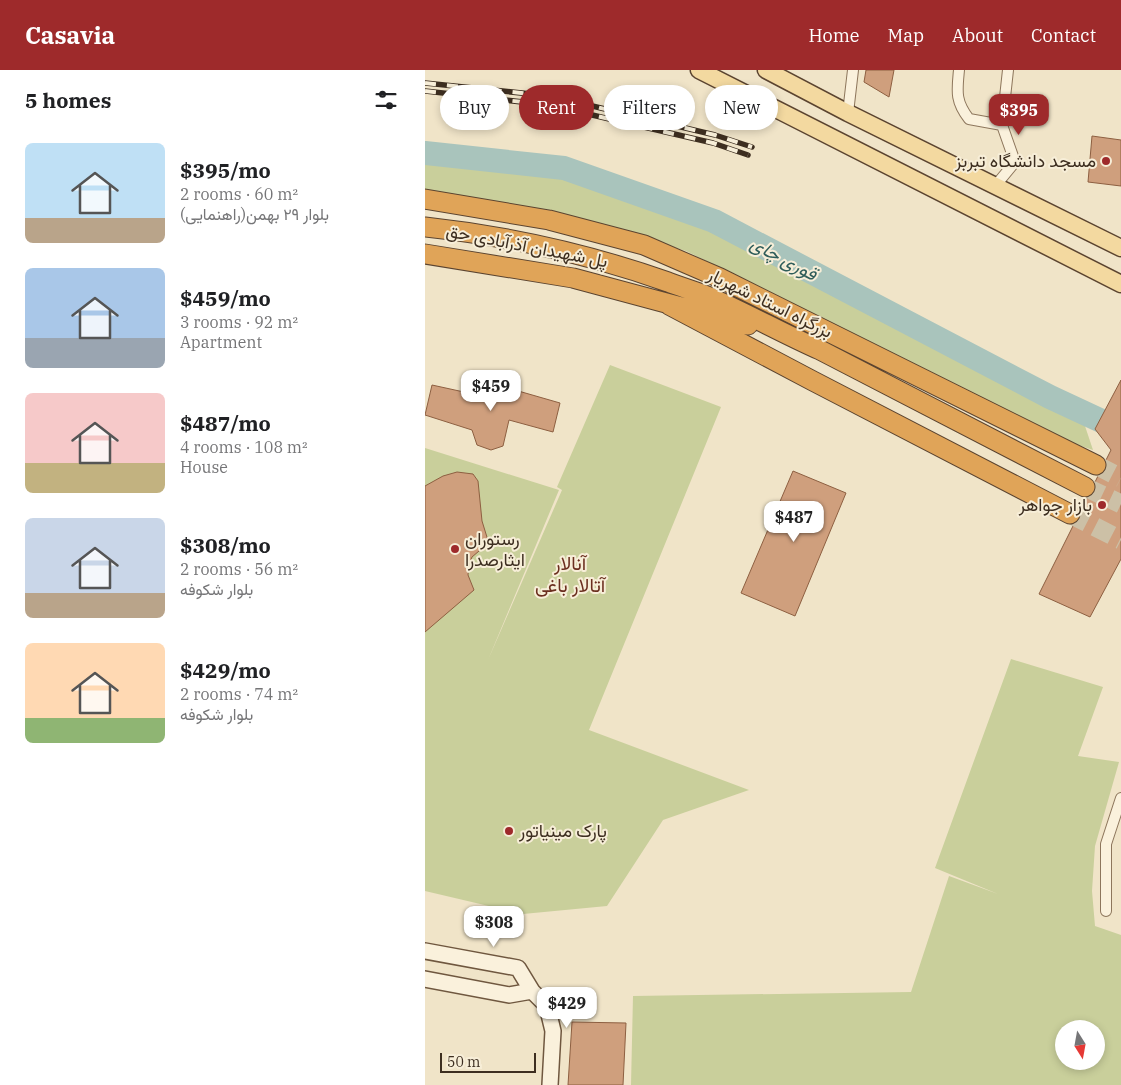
<!DOCTYPE html>
<html lang="en">
<head>
<meta charset="utf-8">
<style>
	body { margin:0; font-family:"IBM Plex Serif",Vazirmatn,serif; background:#f6f6f6; color:#202124; height:100vh; display:flex; flex-direction:column; font-size:19px; white-space:nowrap }
	* { box-sizing:border-box; margin:0 }
	p { font-size:16px; color:#757577 }
	.icon { flex:none; width:28px; height:28px; fill:none; stroke:currentColor; stroke-width:2; stroke-linecap:round; stroke-linejoin:round }
	.map { position:relative; flex:1; overflow:hidden }
	.panel { display:flex; flex-direction:column; background:#fff; width:425px }
	.panel>* { flex:none }
	.top-card { position:absolute; left:15px; top:15px; width:475px; height:45px; display:flex; gap:10px }
	.needle { width:32px; rotate:169deg }
	.tools { position:absolute; left:630px; top:950px; display:grid; gap:10px }
	.tools a { display:grid; place-items:center; width:50px; height:50px; border-radius:50%; background:#fff; box-shadow:0 2px 8px #0003; font-size:25px }
	.scale { position:absolute; left:15px; bottom:12px; width:96px; box-sizing:border-box; padding-left:5px; border:2px solid #3d2e20; border-top:0; font-size:14px; line-height:18px; white-space:nowrap; color:#3d2e20; -webkit-text-stroke:4px #f7eed8; paint-order:stroke }
	.price { position:absolute; translate:-50% -42px; padding:0 11px; border-radius:10px; background:#fff; color:#222; font-size:16px; line-height:32px; filter:drop-shadow(0 1px 2px #0008) }
	.price::after { content:''; position:absolute; left:50%; top:30px; width:15px; height:11px; margin-left:-8px; background:inherit; clip-path:polygon(0 0,100% 0,50% 100%) }
	.price.current { background:#9e2a2b; color:#fff }
	ul { padding:0; list-style:none }
	li { display:flex; align-items:center; gap:15px; height:125px; padding:0 25px }
	li span { display:grid; place-items:center; flex:none; width:140px; height:100px; border-radius:8px; color:#555 }
	li>.icon { margin-inline-start:auto }
	span .icon { width:60px; height:60px; fill:#fffc; stroke-width:1 }
	li b { font-size:21px }
	h2 { display:flex; justify-content:space-between; align-items:center; height:60px; padding:0 25px; font-size:21px }
	.pill { padding:0 18px; border-radius:22px; background:#fff; box-shadow:0 2px 8px #0003; font-size:18px; line-height:45px }
	.pill.current { background:#9e2a2b; color:#fff }
	header { display:flex; align-items:center; gap:30px; box-sizing:border-box; height:70px; padding:0 25px; background:#9e2a2b; color:#fff }
	header strong { font-size:24px }
	nav { display:flex; gap:28px; margin-inline-start:auto; font-size:18px }
	main { display:flex; flex:1; min-height:0 }
	.map>svg:first-child { display:block }
	.green { fill:#c9cf9b; fill-rule:evenodd }
	.lines { fill:none; stroke-linecap:round; stroke-linejoin:round }
	.river { stroke:#a9c4bc; stroke-width:24 }
	.building { fill:#cf9f7d; stroke:#8d5f41 }
	.highway-tunnel { stroke:#ccc0a6; stroke-width:19; stroke-dasharray:19 9; stroke-linecap:butt }
	.street-casing { stroke:#8d765c; stroke-width:12 }
	.secondary-casing { stroke:#6f573f; stroke-width:18 }
	.primary-casing { stroke:#5b4430; stroke-width:19 }
	.highway-casing { stroke:#5b4430; stroke-width:21 }
	.street { stroke:#faf1dc; stroke-width:10 }
	.secondary { stroke:#faf1dc; stroke-width:15 }
	.primary { stroke:#f3d9a0; stroke-width:16 }
	.highway { stroke:#e0a458; stroke-width:19 }
	.rail-casing { stroke:#3d2e20; stroke-width:5.5 }
	.rail { stroke:#f7eed8; stroke-width:4; stroke-dasharray:11; stroke-linecap:butt }
	.poi-dot { fill:#9e2a2b; stroke:#f7eed8; stroke-width:2 }
	.labels { text-anchor:middle; stroke-width:4; stroke-linejoin:round; paint-order:stroke }
	.poi-label { font-size:18px; fill:#3d2e20; stroke:#f7eed8; text-anchor:end }
	.street-label { font-size:18px; fill:#3d2e20; stroke:#f7eed8 }
	.water-label { font-size:19px; font-style:italic; fill:#2f5d5a; stroke:#f7eed8 }
	.neighbourhood-label { font-size:19px; fill:#6b2e1e; stroke:#f7eed8 }
</style>
</head>
<body>
<header>
<strong>Casavia</strong>
<nav><a>Home</a><a>Map</a><a>About</a><a>Contact</a></nav>
</header>
<main>
<section class="panel">
<h2>5 homes<svg class="icon" aria-label="filters" viewBox="0 0 24 24"><path d="M4 7h16M4 17h16"/><circle cx="9" cy="7" r="2"/><circle cx="15" cy="17" r="2"/></svg></h2>
<ul>
<li><span style="background:linear-gradient(#bfe0f5 75%,#b9a48a 0)"><svg class="icon" aria-label="home" viewBox="0 0 24 24"><path d="M3 11l9-7 9 7M6 9v11h12V9"/></svg></span><div><b>$395/mo</b><p>2 rooms · 60 m²</p><p>بلوار ٢٩ بهمن(راهنمایی)</p></div></li>
<li><span style="background:linear-gradient(#a9c7e8 70%,#9aa5b1 0)"><svg class="icon" aria-label="home" viewBox="0 0 24 24"><path d="M3 11l9-7 9 7M6 9v11h12V9"/></svg></span><div><b>$459/mo</b><p>3 rooms · 92 m²</p><p>Apartment</p></div></li>
<li><span style="background:linear-gradient(#f6c9c9 70%,#c2b280 0)"><svg class="icon" aria-label="home" viewBox="0 0 24 24"><path d="M3 11l9-7 9 7M6 9v11h12V9"/></svg></span><div><b>$487/mo</b><p>4 rooms · 108 m²</p><p>House</p></div></li>
<li><span style="background:linear-gradient(#c9d6e8 75%,#b9a48a 0)"><svg class="icon" aria-label="home" viewBox="0 0 24 24"><path d="M3 11l9-7 9 7M6 9v11h12V9"/></svg></span><div><b>$308/mo</b><p>2 rooms · 56 m²</p><p>بلوار شکوفه</p></div></li>
<li><span style="background:linear-gradient(#ffd9b3 75%,#8fb573 0)"><svg class="icon" aria-label="home" viewBox="0 0 24 24"><path d="M3 11l9-7 9 7M6 9v11h12V9"/></svg></span><div><b>$429/mo</b><p>2 rooms · 74 m²</p><p>بلوار شکوفه</p></div></li>
</ul>
</section>
<div class="map">
<svg width="696" height="1015" viewBox="0 0 696 1015">
	<rect width="100%" height="100%" fill="#f0e4c8"/>
	<path class="green" d="M0 90 148 107 283 154 658 350 668 380 638 370 261 181 140 144 0 121Z
		M185 295 296 337 164 660 324 720 238 750 182 836 98 844 0 821V378L134 420 63 590 137 420 132 417Z
		M586 589 678 617 653 686 694 692 670 776 667 821 670 856 696 865V1015H206L208 926 486 922 524 806 573 824 510 798ZM639 959H671V991H639Z"/>
	<g class="lines">
		<path class="river" d="M0 83 139 98 289 151 625 327 696 360"/>
	</g>
	<path class="building" d="M441 0H469L464 27 439 12Z
		M667 66 696 70V116L663 112Z
		M696 310V489L665 547 614 524 649 454 655 449 656 441 662 428 666 426 670 422V412L673 406 678 404 681 400V390L686 380 670 359Z
		M69 314 135 333 128 362 84 350 78 376 66 380 52 375 47 360 0 345 7 315 48 324Z
		M368 401 421 423 370 546 316 523Z
		M32 402 48 404 53 411 57 451 65 477 54 481 47 487 44 494 43 505 49 520 0 562V416L18 406Z
		M147 952 201 953 198 1015H143Z"/>
	<g class="lines">
		<path class="highway-tunnel" d="M671 395 696 408
			M660 417 696 434
			M645 444 696 470"/>
		<defs>
			<path id="street" d="M534 0C532 21 530 31 544 49L577 55
				M423 43 428 0
				M571 115 590 92 577 55 583 0
				M681 841V774L696 728"/>
			<path id="secondary" d="M0 881 93 898 107 921 122 936 128 961 125 1015
				M0 909 84 925 107 921"/>
			<path id="primary" d="M274 0 696 214
				M341 0 423 43 696 178"/>
			<path id="highway" d="M0 129 124 150 219 175 295 208 671 395
				M0 157C83 166 164 184 243 212 258 218 274 222 289 229 325 245 359 264 395 280L660 417
				M0 184 148 208 323 255
				M244 235 388 311 645 444"/>
		</defs>
		<use href="#street" class="street-casing"/>
		<use href="#secondary" class="secondary-casing"/>
		<use href="#primary" class="primary-casing"/>
		<use href="#highway" class="highway-casing"/>
		<use href="#street" class="street"/>
		<use href="#secondary" class="secondary"/>
		<use href="#primary" class="primary"/>
		<use href="#highway" class="highway"/>
		<defs>
			<path id="rail" d="M0 13 125 26 290 65 327 77
				M0 21 124 35 288 73 323 85"/>
		</defs>
		<use href="#rail" class="rail-casing"/>
		<use href="#rail" class="rail"/>
	</g>
	<g class="poi-dot">
		<circle cx="681" cy="91" r="5"/>
		<circle cx="677" cy="435" r="5"/>
		<circle cx="30" cy="479" r="5"/>
		<circle cx="84" cy="761" r="5"/>
	</g>
	<g class="labels">
		<g class="poi-label">
			<text x="671" y="97">مسجد دانشگاه تبربز</text>
			<text x="667" y="441">بازار جواهر</text>
			<text x="40" y="475" text-anchor="start">رستوران<tspan x="40" dy="21">ایثارصدرا</tspan></text>
			<text x="94" y="767" text-anchor="start">پارک مینیاتور</text>
		</g>
		<g class="street-label">
			<text transform="translate(102 176) rotate(11)" y="6">پل شهیدان آذرآبادی حق</text>
			<text transform="translate(345 233) rotate(26)" y="6">بزرگراه استاد شهریار</text>
		</g>
		<g class="water-label">
			<text transform="translate(359 188) rotate(28)" y="7">قوری چای</text>
		</g>
		<g class="neighbourhood-label">
			<text x="145" y="500">آنالار<tspan x="145" dy="22">آتالار باغی</tspan></text>
		</g>
	</g>
</svg>
<div class="tools">
<a><svg class="needle" viewBox="-14 -14 28 28"><path d="M0-13l5 13h-10z" fill="#e53935"/><path d="M0 13l5-13h-10z" fill="#757577"/></svg></a>
</div>
<div class="scale">50 m</div>
<b class="price current" style="left:594px;top:66px">$395</b>
<b class="price" style="left:66px;top:342px">$459</b>
<b class="price" style="left:369px;top:473px">$487</b>
<b class="price" style="left:69px;top:878px">$308</b>
<b class="price" style="left:142px;top:959px">$429</b>
<div class="top-card">
<a class="pill">Buy</a>
<a class="pill current">Rent</a>
<a class="pill">Filters</a>
<a class="pill">New</a>
</div>
</div>
</main>
</body>
</html>
